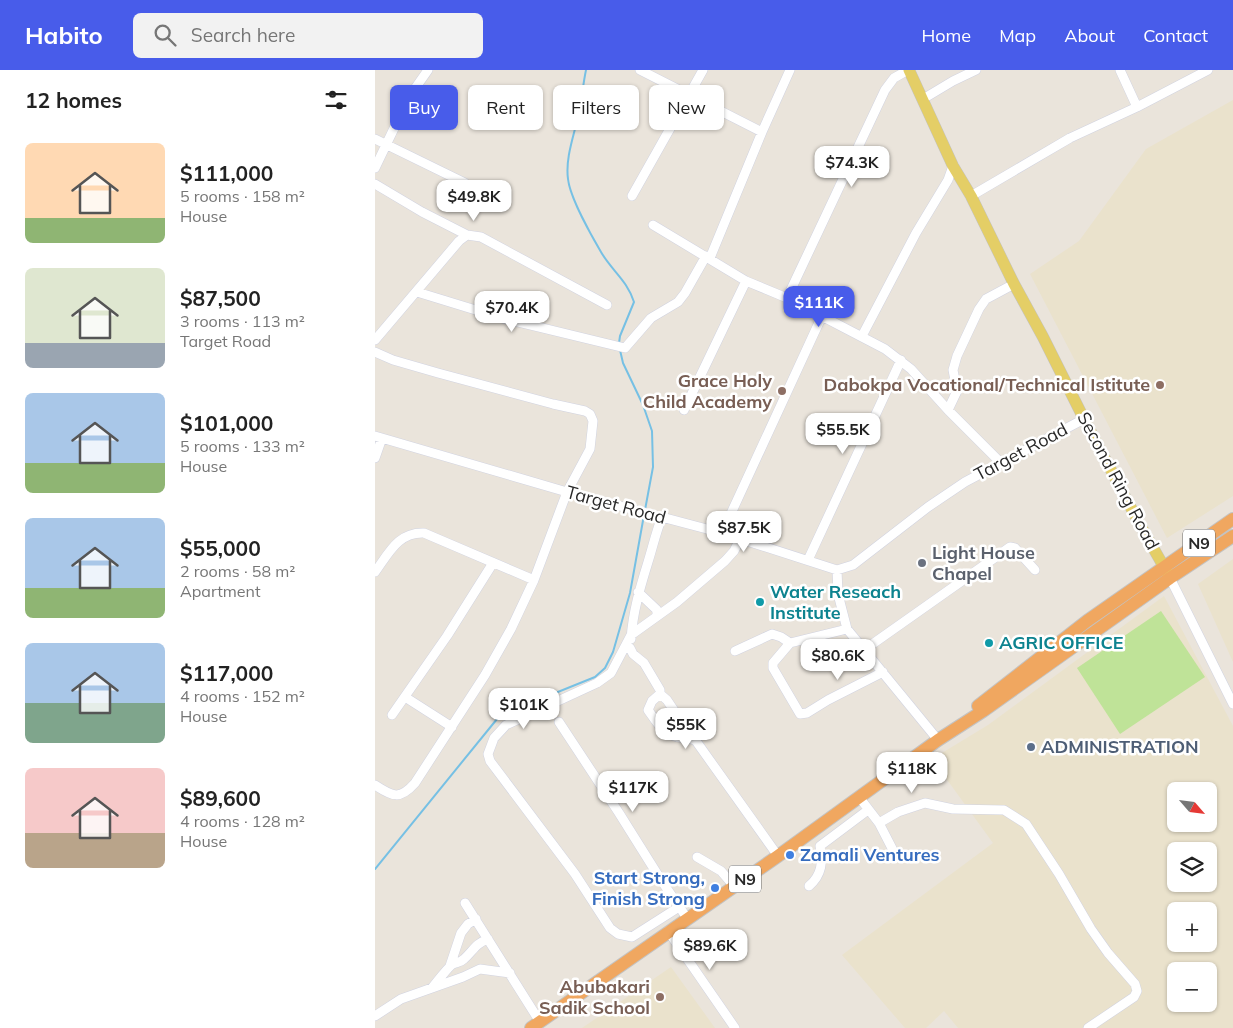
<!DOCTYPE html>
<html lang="en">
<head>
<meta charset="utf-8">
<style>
	body { margin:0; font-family:Mulish,sans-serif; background:#f2f2f2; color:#222; height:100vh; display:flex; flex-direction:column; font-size:19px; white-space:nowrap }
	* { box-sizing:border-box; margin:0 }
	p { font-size:16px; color:#767676 }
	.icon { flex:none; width:28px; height:28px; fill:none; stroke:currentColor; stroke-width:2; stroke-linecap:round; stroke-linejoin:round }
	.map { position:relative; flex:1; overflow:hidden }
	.details { display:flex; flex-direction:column; background:#fff; width:375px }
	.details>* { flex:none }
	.banner { position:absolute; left:15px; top:15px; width:475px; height:45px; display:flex; gap:10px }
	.needle { width:32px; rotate:118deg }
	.tools { position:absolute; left:792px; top:712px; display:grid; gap:10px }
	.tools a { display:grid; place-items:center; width:50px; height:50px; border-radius:8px; background:#fff; box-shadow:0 1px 4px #0004; font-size:25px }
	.price { position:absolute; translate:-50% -42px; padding:0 11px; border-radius:10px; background:#fff; color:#222; font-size:16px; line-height:32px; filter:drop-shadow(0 1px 2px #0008) }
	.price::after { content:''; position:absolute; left:50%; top:30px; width:15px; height:11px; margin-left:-8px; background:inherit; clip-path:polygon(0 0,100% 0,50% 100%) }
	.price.on { background:#485cea; color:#fff }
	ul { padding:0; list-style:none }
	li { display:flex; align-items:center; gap:15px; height:125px; padding:0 25px }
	li span { display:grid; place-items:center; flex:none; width:140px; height:100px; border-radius:8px; color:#555 }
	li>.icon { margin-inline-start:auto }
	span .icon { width:60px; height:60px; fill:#fffc; stroke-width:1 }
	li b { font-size:21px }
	h2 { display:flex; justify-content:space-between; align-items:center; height:60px; padding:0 25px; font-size:21px }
	.pill { padding:0 18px; border-radius:8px; background:#fff; box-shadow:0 1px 4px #0004; font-size:18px; line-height:45px }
	.pill.on { background:#485cea; color:#fff }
	header { display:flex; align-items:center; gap:30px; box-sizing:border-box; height:70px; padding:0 25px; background:#485cea; color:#fff }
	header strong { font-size:24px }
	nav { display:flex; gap:28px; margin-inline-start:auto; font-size:18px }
	.search { width:350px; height:45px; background:#f2f2f2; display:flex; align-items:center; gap:12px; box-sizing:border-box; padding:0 18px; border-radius:8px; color:#767676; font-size:19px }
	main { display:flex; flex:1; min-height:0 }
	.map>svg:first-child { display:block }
	.education { fill:#eae2cc; fill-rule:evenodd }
	.pitch { fill:#bfe398 }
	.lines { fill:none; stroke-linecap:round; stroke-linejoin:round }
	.stream { stroke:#76c0e4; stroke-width:2 }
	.minor-casing { stroke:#d1d3e0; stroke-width:10 }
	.major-casing { stroke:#c3c3c3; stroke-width:12 }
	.highway-casing { stroke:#c3c3c3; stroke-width:14 }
	.minor { stroke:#fff; stroke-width:9 }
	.major { stroke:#e4ce66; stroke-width:11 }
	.highway { stroke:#f0a760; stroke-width:12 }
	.education-dot { fill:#8d6e63; stroke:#fff; stroke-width:2 }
	.worship-dot { fill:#6b7280; stroke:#fff; stroke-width:2 }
	.culture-dot { fill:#0f9aa8; stroke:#fff; stroke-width:2 }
	.service-dot { fill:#5c6f8a; stroke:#fff; stroke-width:2 }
	.shop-dot { fill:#3f7fe0; stroke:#fff; stroke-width:2 }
	.labels { text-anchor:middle; stroke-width:5; stroke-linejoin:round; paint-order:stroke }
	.shield { fill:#fff; stroke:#686868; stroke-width:1 }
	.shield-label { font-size:16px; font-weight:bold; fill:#282828 }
	.education-label { font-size:18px; font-weight:bold; fill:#785e54; stroke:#fff; text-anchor:end }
	.street-label { font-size:18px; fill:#282828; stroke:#fff }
	.worship-label { font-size:18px; font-weight:bold; fill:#5b616d; stroke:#fff; text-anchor:start }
	.culture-label { font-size:18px; font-weight:bold; fill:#0d838f; stroke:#fff; text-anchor:start }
	.service-label { font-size:18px; font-weight:bold; fill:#4e5e75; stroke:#fff; text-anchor:start }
	.shop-label { font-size:18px; font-weight:bold; fill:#366cbe; stroke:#fff; text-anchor:start }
</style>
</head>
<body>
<header>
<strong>Habito</strong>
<div class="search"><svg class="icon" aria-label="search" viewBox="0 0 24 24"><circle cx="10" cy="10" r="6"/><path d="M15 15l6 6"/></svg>Search here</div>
<nav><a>Home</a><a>Map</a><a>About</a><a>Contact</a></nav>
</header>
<main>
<section class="details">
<h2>12 homes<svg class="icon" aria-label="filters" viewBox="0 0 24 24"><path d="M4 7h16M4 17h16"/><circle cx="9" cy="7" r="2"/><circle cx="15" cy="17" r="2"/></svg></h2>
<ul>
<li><span style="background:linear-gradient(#ffd9b3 75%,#8fb573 0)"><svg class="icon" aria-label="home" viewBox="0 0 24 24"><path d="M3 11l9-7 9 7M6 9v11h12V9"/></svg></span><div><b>$111,000</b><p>5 rooms · 158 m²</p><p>House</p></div></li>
<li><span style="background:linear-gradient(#dfe7d0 75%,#9aa5b1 0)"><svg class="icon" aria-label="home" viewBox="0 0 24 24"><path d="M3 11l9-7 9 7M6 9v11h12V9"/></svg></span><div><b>$87,500</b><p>3 rooms · 113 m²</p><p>Target Road</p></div></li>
<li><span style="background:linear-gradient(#a9c7e8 70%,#8fb573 0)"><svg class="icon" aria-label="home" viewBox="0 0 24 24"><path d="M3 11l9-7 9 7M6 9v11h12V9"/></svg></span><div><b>$101,000</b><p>5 rooms · 133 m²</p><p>House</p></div></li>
<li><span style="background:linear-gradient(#a9c7e8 70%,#8fb573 0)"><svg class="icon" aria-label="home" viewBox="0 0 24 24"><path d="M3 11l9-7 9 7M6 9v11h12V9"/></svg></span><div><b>$55,000</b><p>2 rooms · 58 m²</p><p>Apartment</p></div></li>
<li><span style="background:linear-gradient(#a9c7e8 60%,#7fa58c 0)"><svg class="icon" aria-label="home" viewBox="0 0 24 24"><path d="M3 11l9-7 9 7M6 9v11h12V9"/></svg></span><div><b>$117,000</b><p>4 rooms · 152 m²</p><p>House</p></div></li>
<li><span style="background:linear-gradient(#f6c9c9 65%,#b9a48a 0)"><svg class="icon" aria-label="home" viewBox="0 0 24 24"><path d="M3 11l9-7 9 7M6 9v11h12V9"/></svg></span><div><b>$89,600</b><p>4 rooms · 128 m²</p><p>House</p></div></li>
</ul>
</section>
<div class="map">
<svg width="858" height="958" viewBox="0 0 858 958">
	<rect width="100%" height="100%" fill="#eae4db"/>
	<path class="education" d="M858 30V426L792 468 655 204 704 171 771 79Z
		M858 489V592L823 514Z
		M789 526 858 656V958H583L569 941 551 958H530L467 885 618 773 557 689 613 655ZM801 721H834V754H801ZM801 781H834V814H801ZM801 841H834V874H801ZM801 901H834V934H801Z
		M296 897 340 958H207Z"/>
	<path class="pitch" d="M786 541 830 607 745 664 702 598Z"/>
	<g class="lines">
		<path class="stream" d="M211 0C208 14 207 28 204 42 200 63 190 87 193 109 195 127 216 165 226 182 237 201 252 210 259 232L245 266 244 273
			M245 280 248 293 268 335 277 361 278 397 270 440
			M0 799 122 649 133 642 220 607 230 598 238 582 255 523 269 445"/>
		<defs>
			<path id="minor" d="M265 0 387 62
				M745 0 762 37
				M548 29 578 11 601 0
				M0 69 90 113
				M0 98 34 27 53 0
				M0 114 47 142 92 165
				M257 126 328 0
				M596 126 695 68 762 37 833 0
				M278 155 371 211 412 228 510 279 536 299 573 340 625 392
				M335 188 387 62 415 0
				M42 222 130 249 250 278 276 248 303 232 310 223 331 186
				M412 228 510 20 519 8 533 0
				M487 266 541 163 573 110 578 96
				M0 270 84 171 92 165 106 167 232 235
				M0 282 18 290 63 303 178 334 210 341 215 344 218 351 215 379 192 422 159 510 136 559 110 605 40 713C25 730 18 727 0 715
				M309 340 371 211
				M573 340 582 321 578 300 582 286 604 239 611 229 639 214
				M0 366 192 422 347 463 462 500 478 495 553 437 590 412 709 349
				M0 388 7 368
				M347 463 447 246
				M433 490 526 290
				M462 500 463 524 472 559 563 670
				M0 502C14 483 23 462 49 463L159 510
				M795 508 858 634
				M263 522 282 540V546
				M472 559 415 573 398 593V598L425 644 432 643 453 630 508 602
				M256 569C258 541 265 518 273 492 278 476 281 462 287 447
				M255 578 258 584 269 593 285 620V624L277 631 273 640C281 651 287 663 302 667 308 668 315 667 321 671L403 786
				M489 580 635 477 640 478 660 500
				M360 581 397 564 406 567 415 573
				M285 624 292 630 318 669
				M30 627 77 657
				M17 645 72 566 118 493
				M184 652 244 743 286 810 312 848
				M484 727 504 753 521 786
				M504 753 523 742 550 733 578 739 629 740 651 754 684 804 716 859 733 883 760 914 762 921 759 927 713 958
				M322 787 346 801 359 816
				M434 816C447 805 448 792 445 776L493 740
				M90 833 165 952
				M304 837 257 867 243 864 235 858 200 804 115 691 113 684 119 668 131 655 222 613 236 603 256 565 302 532 350 491 359 481 365 469
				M293 861 360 958
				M75 896 86 863 93 854 101 849
				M57 918C60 914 75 895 78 894 82 892 85 893 89 889 98 881 101 873 113 869
				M0 946 26 929 88 907 105 899 135 903"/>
			<path id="major" d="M534 0 578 96 596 126 639 214 668 267 709 349 764 453 793 504"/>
			<path id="highway" d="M603 636 712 551 858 449
				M156 958 403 786 563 670 608 641 795 508 858 466"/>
		</defs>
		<use href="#minor" class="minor-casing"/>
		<use href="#major" class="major-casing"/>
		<use href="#highway" class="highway-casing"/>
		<use href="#minor" class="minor"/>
		<use href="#major" class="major"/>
		<use href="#highway" class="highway"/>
	</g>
	<g class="education-dot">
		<circle cx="785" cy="315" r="5"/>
		<circle cx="407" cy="321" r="5"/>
		<circle cx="285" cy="927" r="5"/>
	</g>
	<circle class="worship-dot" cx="547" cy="493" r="5"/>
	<g class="culture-dot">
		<circle cx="385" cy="532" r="5"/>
		<circle cx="614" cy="573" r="5"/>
	</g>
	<circle class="service-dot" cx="656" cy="677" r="5"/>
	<g class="shop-dot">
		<circle cx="415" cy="785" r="5"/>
		<circle cx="340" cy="818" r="5"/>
	</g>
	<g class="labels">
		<g class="shield">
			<rect x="808" y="459.5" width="32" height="27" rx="4"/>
			<rect x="354" y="795.5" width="32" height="27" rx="4"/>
		</g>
		<g class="shield-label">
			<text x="824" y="479">N9</text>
			<text x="370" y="815">N9</text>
		</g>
		<g class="education-label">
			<text x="397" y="317">Grace Holy<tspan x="397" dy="21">Child Academy</tspan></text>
			<text x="775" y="321">Dabokpa Vocational/Technical Istitute</text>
			<text x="275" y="923">Abubakari<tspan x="275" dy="21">Sadik School</tspan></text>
		</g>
		<g class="street-label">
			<text transform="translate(646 382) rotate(-28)" y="6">Target Road</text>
			<text transform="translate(743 411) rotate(62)" y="6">Second Ring Road</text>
			<text transform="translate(241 435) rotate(15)" y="6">Target Road</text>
		</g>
		<g class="worship-label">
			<text x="557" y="489">Light House<tspan x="557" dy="21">Chapel</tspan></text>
		</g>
		<g class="culture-label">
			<text x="395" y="528">Water Reseach<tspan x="395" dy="21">Institute</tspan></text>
			<text x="624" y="579">AGRIC OFFICE</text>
		</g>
		<g class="service-label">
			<text x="666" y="683">ADMINISTRATION</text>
		</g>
		<g class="shop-label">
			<text x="425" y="791">Zamali Ventures</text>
			<text x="330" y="814" text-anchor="end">Start Strong,<tspan x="330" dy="21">Finish Strong</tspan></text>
		</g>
	</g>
</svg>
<div class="tools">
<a><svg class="needle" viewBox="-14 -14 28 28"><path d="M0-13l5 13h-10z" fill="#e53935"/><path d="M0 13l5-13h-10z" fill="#767676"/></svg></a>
<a><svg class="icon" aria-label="layers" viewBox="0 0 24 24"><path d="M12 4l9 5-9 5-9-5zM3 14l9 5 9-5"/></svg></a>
<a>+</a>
<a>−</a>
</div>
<b class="price" style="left:477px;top:118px">$74.3K</b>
<b class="price" style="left:99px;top:152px">$49.8K</b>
<b class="price on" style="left:444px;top:258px">$111K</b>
<b class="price" style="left:137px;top:263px">$70.4K</b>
<b class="price" style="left:468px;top:385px">$55.5K</b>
<b class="price" style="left:369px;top:483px">$87.5K</b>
<b class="price" style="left:463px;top:611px">$80.6K</b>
<b class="price" style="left:149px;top:660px">$101K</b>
<b class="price" style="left:311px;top:680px">$55K</b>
<b class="price" style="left:537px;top:724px">$118K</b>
<b class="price" style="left:258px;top:743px">$117K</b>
<b class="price" style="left:335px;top:901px">$89.6K</b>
<div class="banner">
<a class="pill on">Buy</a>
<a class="pill">Rent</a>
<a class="pill">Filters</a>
<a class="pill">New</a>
</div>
</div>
</main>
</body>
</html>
